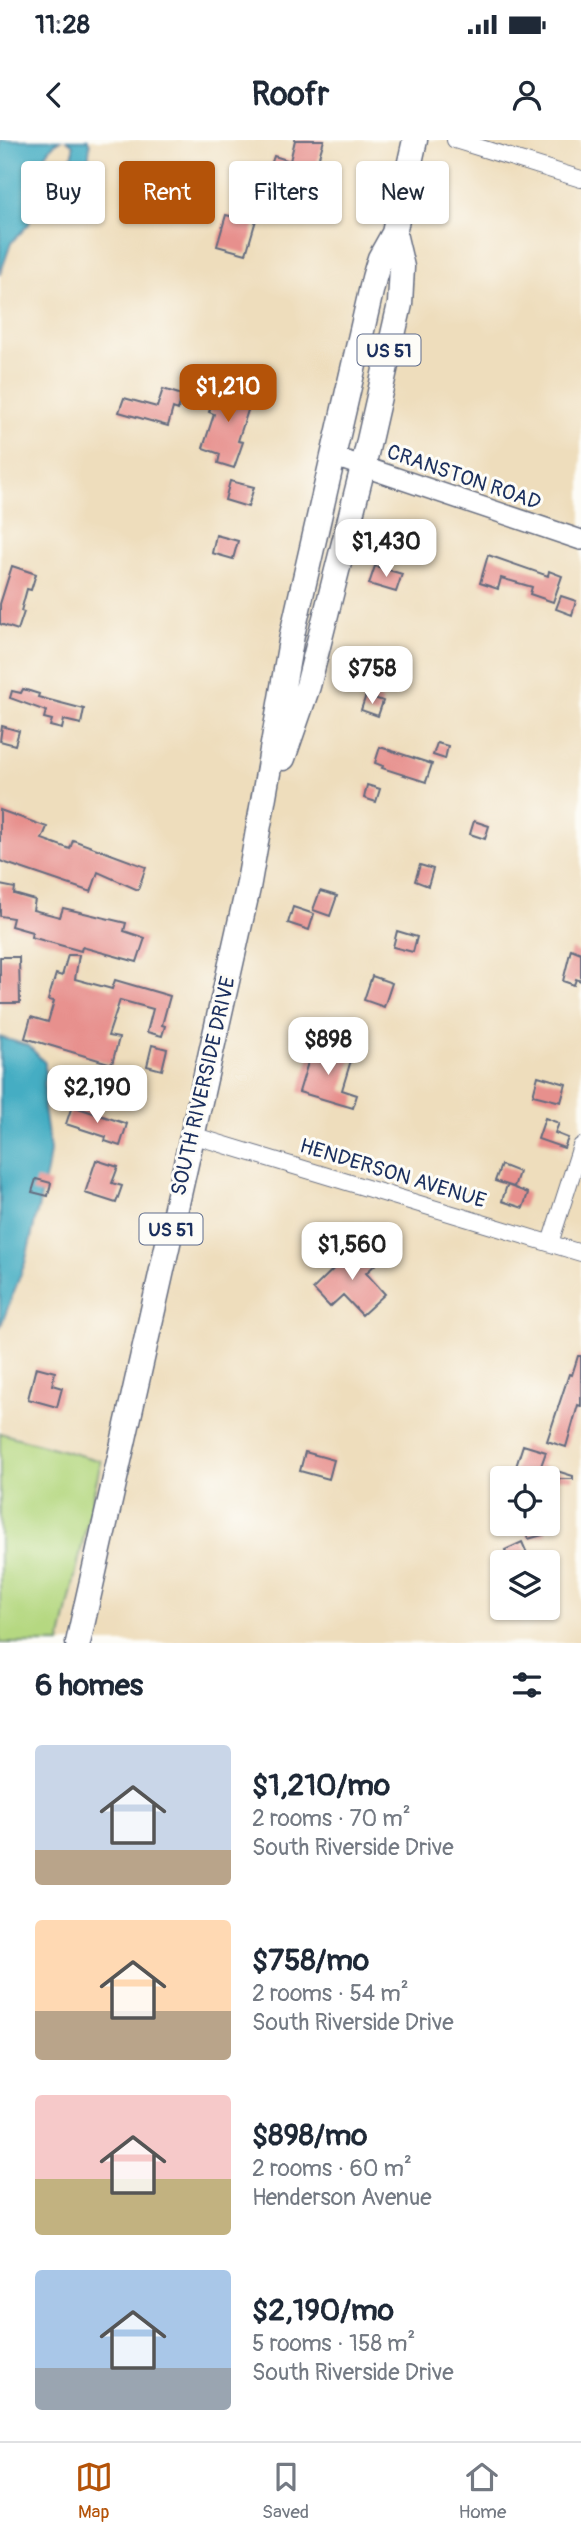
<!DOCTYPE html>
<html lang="en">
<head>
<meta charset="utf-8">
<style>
	body { margin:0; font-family:Pangolin,sans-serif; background:#f6f6f7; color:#1f2937; height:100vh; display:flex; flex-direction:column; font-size:26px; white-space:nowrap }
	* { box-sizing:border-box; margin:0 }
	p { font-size:23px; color:#747a83 }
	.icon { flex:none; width:38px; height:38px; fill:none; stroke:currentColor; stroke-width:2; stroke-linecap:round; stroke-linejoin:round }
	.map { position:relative; height:1503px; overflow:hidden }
	.panel { display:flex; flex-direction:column; background:#fff; flex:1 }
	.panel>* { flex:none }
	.guide { position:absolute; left:21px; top:21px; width:539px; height:63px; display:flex; gap:14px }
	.fabs { position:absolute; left:490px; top:1326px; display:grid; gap:14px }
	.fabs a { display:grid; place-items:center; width:70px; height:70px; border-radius:7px; background:#fff; box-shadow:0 2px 5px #0004; font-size:35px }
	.price { position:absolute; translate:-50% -60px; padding:0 16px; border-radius:14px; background:#fff; color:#222; font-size:23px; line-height:46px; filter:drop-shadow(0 2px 4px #0008) }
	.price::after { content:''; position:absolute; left:50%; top:42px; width:21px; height:16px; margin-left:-10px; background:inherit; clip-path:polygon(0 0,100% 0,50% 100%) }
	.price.active { background:#b45309; color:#fff }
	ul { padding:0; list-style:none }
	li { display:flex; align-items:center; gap:21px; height:175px; padding:0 35px }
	li span { display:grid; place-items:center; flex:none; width:196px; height:140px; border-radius:7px; color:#555 }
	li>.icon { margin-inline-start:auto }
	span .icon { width:84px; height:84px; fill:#fffc; stroke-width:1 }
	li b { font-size:30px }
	h2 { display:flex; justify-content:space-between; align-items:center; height:84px; padding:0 35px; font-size:30px }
	.pill { padding:0 24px; border-radius:7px; background:#fff; box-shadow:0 2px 5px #0004; font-size:24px; line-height:63px }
	.pill.active { background:#b45309; color:#fff }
	.status { display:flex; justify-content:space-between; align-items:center; height:49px; padding:0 35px; background:#fff; direction:ltr }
	.status svg { height:19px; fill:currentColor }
	header { display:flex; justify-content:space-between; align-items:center; height:91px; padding:0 35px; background:#fff; font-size:32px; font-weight:700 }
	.menu { display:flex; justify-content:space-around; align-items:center; height:98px; border-top:2px solid #e0e1e3; background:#fff; font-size:19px; color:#747a83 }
	.menu a { display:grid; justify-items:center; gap:4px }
	.menu .active { color:#b45309 }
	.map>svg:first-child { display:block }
	.green { fill:#b5d881; stroke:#688470; stroke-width:2 }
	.water { fill:#44adc3; stroke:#306e90; stroke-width:2 }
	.building { fill:#e7908d }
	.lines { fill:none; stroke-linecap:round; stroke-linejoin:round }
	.minor-casing { stroke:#656c7f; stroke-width:18 }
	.tertiary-casing { stroke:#656c7f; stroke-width:22 }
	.primary-casing { stroke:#656c7f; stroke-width:27 }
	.minor { stroke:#fff; stroke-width:16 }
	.tertiary { stroke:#fff; stroke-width:19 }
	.primary { stroke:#fff; stroke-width:24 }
	.labels { text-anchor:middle; stroke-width:6; stroke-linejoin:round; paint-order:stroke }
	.shield { fill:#fdfcf7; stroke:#5f6c8c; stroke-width:2 }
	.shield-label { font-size:19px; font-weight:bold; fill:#1b2f5e }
	.street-label { font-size:21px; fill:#1b2f5e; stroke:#fdfcf7 }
</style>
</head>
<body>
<div class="status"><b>11:28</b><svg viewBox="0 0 49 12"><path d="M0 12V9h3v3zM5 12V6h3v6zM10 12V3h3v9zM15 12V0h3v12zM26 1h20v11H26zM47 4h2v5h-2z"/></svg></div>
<header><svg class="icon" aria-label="back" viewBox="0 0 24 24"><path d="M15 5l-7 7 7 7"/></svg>Roofr<svg class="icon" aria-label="person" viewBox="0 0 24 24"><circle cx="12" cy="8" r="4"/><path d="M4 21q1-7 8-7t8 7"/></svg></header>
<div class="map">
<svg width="581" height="1503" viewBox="0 0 581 1503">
	<rect width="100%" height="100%" fill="#fdfcf7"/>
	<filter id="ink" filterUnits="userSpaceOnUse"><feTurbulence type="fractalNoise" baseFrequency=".0143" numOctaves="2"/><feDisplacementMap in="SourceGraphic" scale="14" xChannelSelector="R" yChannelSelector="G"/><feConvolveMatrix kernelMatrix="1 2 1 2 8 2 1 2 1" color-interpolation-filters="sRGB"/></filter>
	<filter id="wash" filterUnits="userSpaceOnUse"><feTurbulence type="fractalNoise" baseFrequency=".00686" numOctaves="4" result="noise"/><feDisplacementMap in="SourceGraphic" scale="28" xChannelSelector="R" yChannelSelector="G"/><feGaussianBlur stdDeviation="1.57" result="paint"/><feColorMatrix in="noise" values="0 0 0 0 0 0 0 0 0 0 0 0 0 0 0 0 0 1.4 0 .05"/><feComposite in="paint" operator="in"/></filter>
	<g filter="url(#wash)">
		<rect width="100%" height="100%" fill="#eeddbc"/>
		<path class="green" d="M0 1293 101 1321 60 1503H0Z"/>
		<path class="water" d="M0 0H61L52 6 42 21 44 30 64 26 73 14V5L67 0H88L90 4 88 24 35 61 29 84 11 103 0 135Z
			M0 897 29 906 45 923 44 968 50 1011 47 1031 25 1123 0 1188Z"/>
		<g id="blocks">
			<path class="building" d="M295 0H324L313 37 336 44 330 61 266 40 274 16 290 21Z
				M237 68 258 73 246 114 217 106 226 75 234 77Z
				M238 244 255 249 238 301 243 302 234 328 218 323 220 314 203 308 214 274 209 272 216 251 234 256Z
				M163 249 182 255 178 270 173 268 168 286 119 272 124 258 157 267Z
				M230 341 254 347 248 367 225 360Z
				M216 395 238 401 233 419 212 413Z
				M488 415 548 436 549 431 562 436 553 462 530 454 532 447 501 438 498 449 480 443Z
				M12 426 36 434 31 450 27 449 21 471 24 472 18 490 0 484V464Z
				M375 426 402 434 396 452 369 444Z
				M561 456 576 461 572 475 556 469Z
				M23 549 39 554 38 557 84 569 81 584 64 580 62 589 50 586 52 580 44 578 46 571 10 558 12 551 21 553Z
				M366 555 383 561 378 576 361 570Z
				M2 586 19 591 15 605 0 601Z
				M437 603 448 606 445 619 433 615Z
				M380 607 432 624 426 642 382 628 383 626 375 623Z
				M367 645 380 649 376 662 364 658Z
				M0 670 47 687 42 699 70 709 73 700 146 727 138 750 98 732 91 752 0 721Z
				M474 681 489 686 485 699 470 694Z
				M420 725 433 729 428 746 415 741Z
				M0 745 15 748 14 754 35 760 33 770 60 777 63 768 126 783 124 791 145 798 137 822 82 807 81 811 31 797 32 792 11 786 13 778 0 776Z
				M320 751 337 756 330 776 313 770Z
				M293 767 314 774 309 790 288 783Z
				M397 791 417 797 413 812 393 807Z
				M571 809 581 813V841L576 839 574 845 563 841Z
				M68 815H79L75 839 112 849 115 840 170 856 162 885 165 886 162 896 147 892 153 869 120 860 108 896 119 898 112 924 25 898 31 877 48 882 54 861 48 860 56 834 62 836Z
				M0 817H19L20 863H0Z
				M372 836 392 843 384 867 364 860Z
				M152 905 167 909 162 930 147 926Z
				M313 906 352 917 342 950 357 955 353 968 299 952Z
				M538 936 566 944 561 962 533 955Z
				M72 966 127 984 120 1006 105 1001 106 997 66 984Z
				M545 978 559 983 555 993 568 998 564 1008 538 999Z
				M96 1020 118 1027 112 1043 122 1046 116 1063 85 1053Z
				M501 1025 519 1032 514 1047 495 1041Z
				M36 1039 51 1043 48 1056 32 1052Z
				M507 1045 528 1053 523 1068 502 1061Z
				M360 1103 378 1122 366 1133 385 1154 362 1175 343 1155 330 1167 313 1149Z
				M578 1216H581V1266L578 1265 566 1307 547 1301 569 1234 572 1235Z
				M36 1227 55 1232 52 1245 62 1248 57 1267 28 1259Z
				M523 1305 546 1312 541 1326 573 1336V1339H512Z
				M305 1312 334 1320 329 1339 300 1331Z
				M524 1384H543L546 1394 528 1399Z
				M522 1402 529 1418 510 1423 505 1410Z"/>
		</g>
	</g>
	<g filter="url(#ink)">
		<use href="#blocks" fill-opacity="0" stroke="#656c7f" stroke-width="2"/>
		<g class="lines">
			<defs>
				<path id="minor" d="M455 0 581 39
					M192 995 581 1113
					M550 1103 581 1006"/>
				<path id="tertiary" d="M332 316 581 400"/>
				<path id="primary" d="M283 618 308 546 363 327 400 164 402 127 394 93
					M78 1503 248 748 292 495 374 138 380 118 394 93 415 0"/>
			</defs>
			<use href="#minor" class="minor-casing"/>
			<use href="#tertiary" class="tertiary-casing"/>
			<use href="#primary" class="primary-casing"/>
			<use href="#minor" class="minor"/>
			<use href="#tertiary" class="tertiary"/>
			<use href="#primary" class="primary"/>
		</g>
	</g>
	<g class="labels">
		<g class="shield">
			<rect x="357.5" y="194.5" width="63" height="31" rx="5"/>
			<rect x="139.5" y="1073.5" width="63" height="31" rx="5"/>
		</g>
		<g class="shield-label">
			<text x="389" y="217">US 51</text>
			<text x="171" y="1096">US 51</text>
		</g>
		<g class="street-label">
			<text transform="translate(464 337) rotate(19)" y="7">CRANSTON ROAD</text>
			<text transform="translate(203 946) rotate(-77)" y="7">SOUTH RIVERSIDE DRIVE</text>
			<text transform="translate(393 1033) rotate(17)" y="7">HENDERSON AVENUE</text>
		</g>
	</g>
</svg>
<div class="fabs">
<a><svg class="icon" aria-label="locate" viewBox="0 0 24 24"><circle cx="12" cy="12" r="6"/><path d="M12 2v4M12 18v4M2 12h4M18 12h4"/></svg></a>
<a><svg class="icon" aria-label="layers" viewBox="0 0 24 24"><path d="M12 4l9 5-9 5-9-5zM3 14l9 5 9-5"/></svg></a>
</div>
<b class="price active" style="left:228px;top:284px">$1,210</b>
<b class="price" style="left:386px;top:439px">$1,430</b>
<b class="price" style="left:372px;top:566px">$758</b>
<b class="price" style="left:328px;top:937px">$898</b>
<b class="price" style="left:97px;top:985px">$2,190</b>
<b class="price" style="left:352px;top:1142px">$1,560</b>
<div class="guide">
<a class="pill">Buy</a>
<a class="pill active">Rent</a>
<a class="pill">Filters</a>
<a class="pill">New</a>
</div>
</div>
<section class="panel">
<h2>6 homes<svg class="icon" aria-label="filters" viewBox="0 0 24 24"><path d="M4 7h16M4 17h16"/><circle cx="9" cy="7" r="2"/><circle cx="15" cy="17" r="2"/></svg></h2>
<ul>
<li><span style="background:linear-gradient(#c9d6e8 75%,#b9a48a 0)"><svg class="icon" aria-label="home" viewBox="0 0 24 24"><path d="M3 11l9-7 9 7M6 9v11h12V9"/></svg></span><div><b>$1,210/mo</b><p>2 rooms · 70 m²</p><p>South Riverside Drive</p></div></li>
<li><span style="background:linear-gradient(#ffd9b3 65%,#b9a48a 0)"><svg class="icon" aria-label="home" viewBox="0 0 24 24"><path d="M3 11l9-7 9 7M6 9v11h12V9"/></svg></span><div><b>$758/mo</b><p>2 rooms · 54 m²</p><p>South Riverside Drive</p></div></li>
<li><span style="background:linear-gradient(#f6c9c9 60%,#c2b280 0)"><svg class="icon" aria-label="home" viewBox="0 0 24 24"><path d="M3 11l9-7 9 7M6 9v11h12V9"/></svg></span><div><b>$898/mo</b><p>2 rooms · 60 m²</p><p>Henderson Avenue</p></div></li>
<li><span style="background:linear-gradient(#a9c7e8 70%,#9aa5b1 0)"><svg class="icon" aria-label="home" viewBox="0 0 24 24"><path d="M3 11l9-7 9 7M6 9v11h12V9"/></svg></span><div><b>$2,190/mo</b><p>5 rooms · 158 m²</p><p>South Riverside Drive</p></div></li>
</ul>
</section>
<nav class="menu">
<a class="active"><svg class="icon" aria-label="map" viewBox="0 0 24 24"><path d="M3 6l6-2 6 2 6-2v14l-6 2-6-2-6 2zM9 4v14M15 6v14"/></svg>Map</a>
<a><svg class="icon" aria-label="saved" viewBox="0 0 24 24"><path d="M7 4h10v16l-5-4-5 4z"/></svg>Saved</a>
<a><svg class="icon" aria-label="home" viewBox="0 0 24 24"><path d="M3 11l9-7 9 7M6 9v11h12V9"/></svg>Home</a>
</nav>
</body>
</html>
